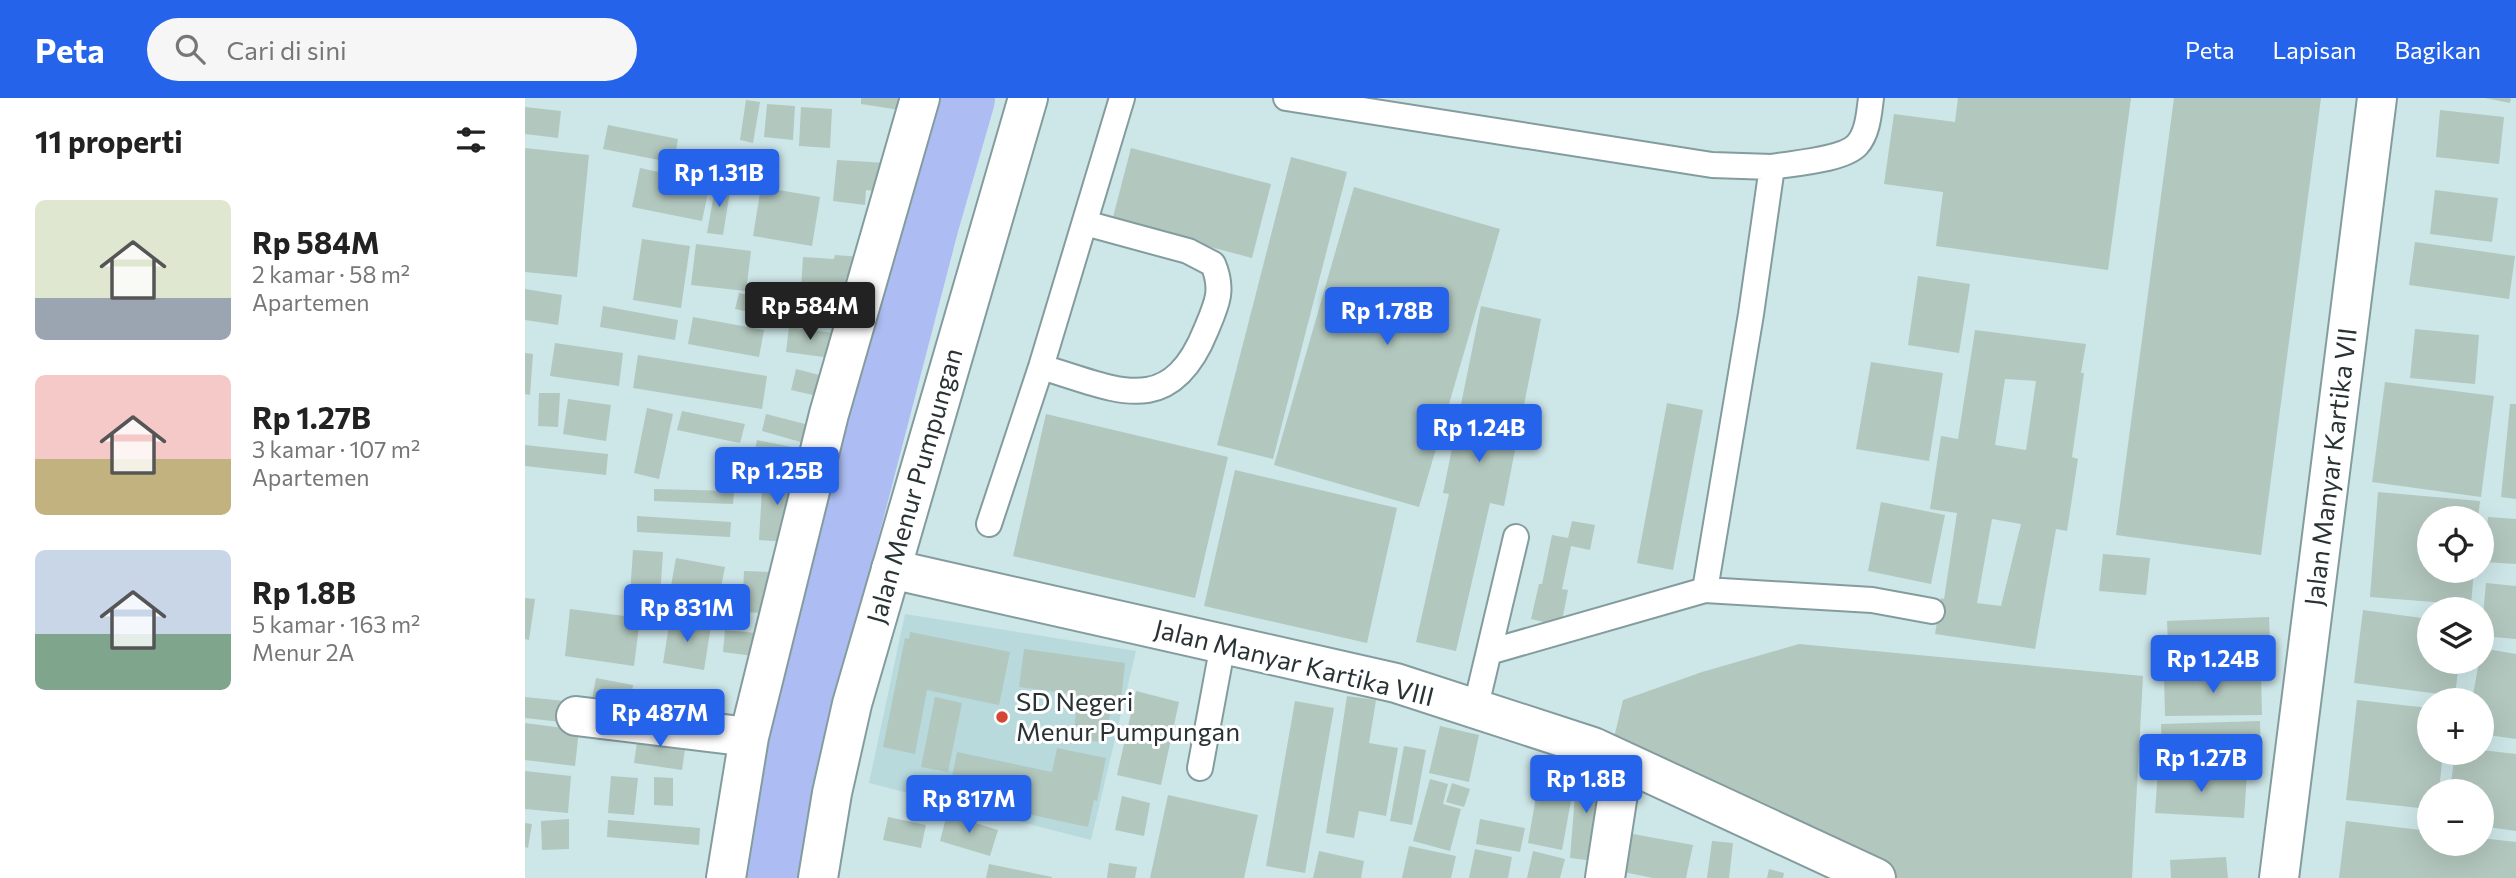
<!DOCTYPE html>
<html lang="id">
<head>
<meta charset="utf-8">
<style>
	body { margin:0; font-family:Commissioner,sans-serif; background:#f6f6f6; color:#222; height:100vh; display:flex; flex-direction:column; font-size:26px; white-space:nowrap }
	* { box-sizing:border-box; margin:0 }
	p { font-size:23px; color:#767676 }
	.icon { flex:none; width:38px; height:38px; fill:none; stroke:currentColor; stroke-width:2; stroke-linecap:round; stroke-linejoin:round }
	.map { position:relative; flex:1; overflow:hidden }
	.side { display:flex; flex-direction:column; background:#fff; width:525px }
	.side>* { flex:none }
	.fabs { position:absolute; left:1892px; top:408px; display:grid; gap:14px }
	.fabs a { display:grid; place-items:center; width:77px; height:77px; border-radius:50%; background:#fff; box-shadow:0 7px 28px #0002; font-size:35px }
	.price { position:absolute; translate:-50% -60px; padding:0 16px; border-radius:7px; background:#2563eb; color:#fff; font-size:23px; line-height:46px; filter:drop-shadow(0 2px 4px #0008) }
	.price::after { content:''; position:absolute; left:50%; top:42px; width:21px; height:16px; margin-left:-10px; background:inherit; clip-path:polygon(0 0,100% 0,50% 100%) }
	.price.on { background:#222; color:#fff }
	ul { padding:0; list-style:none }
	li { display:flex; align-items:center; gap:21px; height:175px; padding:0 35px }
	li span { display:grid; place-items:center; flex:none; width:196px; height:140px; border-radius:10px; color:#555 }
	li>.icon { margin-inline-start:auto }
	span .icon { width:84px; height:84px; fill:#fffc; stroke-width:1 }
	li b { font-size:30px }
	h2 { display:flex; justify-content:space-between; align-items:center; height:84px; padding:0 35px; font-size:30px }
	header { display:flex; align-items:center; gap:42px; box-sizing:border-box; height:98px; padding:0 35px; background:#2563eb; color:#fff }
	header strong { font-size:33px }
	nav { display:flex; gap:38px; margin-inline-start:auto; font-size:24px }
	.search { width:490px; height:63px; background:#f6f6f6; display:flex; align-items:center; gap:18px; box-sizing:border-box; padding:0 24px; border-radius:38px; color:#767676; font-size:26px }
	main { display:flex; flex:1; min-height:0 }
	.map>svg:first-child { display:block }
	.built { fill:#b8dadd }
	.lines { fill:none; stroke-linecap:round; stroke-linejoin:round }
	.river { stroke:#adbdf3; stroke-width:72 }
	.building { fill:#b2c7be; fill-rule:evenodd }
	.service-casing { stroke:#849c9e; stroke-width:28 }
	.minor-casing { stroke:#849c9e; stroke-width:42 }
	.tertiary-casing { stroke:#849c9e; stroke-width:42 }
	.service { stroke:#fff; stroke-width:24 }
	.minor { stroke:#fff; stroke-width:38 }
	.tertiary { stroke:#fff; stroke-width:38 }
	.poi-dot { fill:#d34733; stroke:#fff; stroke-width:2.5 }
	.labels { text-anchor:middle; stroke-width:6; stroke-linejoin:round; paint-order:stroke }
	.street-label { font-size:26px; fill:#293334; stroke:#fff }
	.poi-label { font-size:26px; fill:#293334; stroke:#fff; text-anchor:start }
</style>
</head>
<body>
<header>
<strong>Peta</strong>
<div class="search"><svg class="icon" aria-label="search" viewBox="0 0 24 24"><circle cx="10" cy="10" r="6"/><path d="M15 15l6 6"/></svg>Cari di sini</div>
<nav><a>Peta</a><a>Lapisan</a><a>Bagikan</a></nav>
</header>
<main>
<section class="side">
<h2>11 properti<svg class="icon" aria-label="filters" viewBox="0 0 24 24"><path d="M4 7h16M4 17h16"/><circle cx="9" cy="7" r="2"/><circle cx="15" cy="17" r="2"/></svg></h2>
<ul>
<li><span style="background:linear-gradient(#dfe7d0 70%,#9aa5b1 0)"><svg class="icon" aria-label="home" viewBox="0 0 24 24"><path d="M3 11l9-7 9 7M6 9v11h12V9"/></svg></span><div><b>Rp 584M</b><p>2 kamar · 58 m²</p><p>Apartemen</p></div></li>
<li><span style="background:linear-gradient(#f6c9c9 60%,#c2b280 0)"><svg class="icon" aria-label="home" viewBox="0 0 24 24"><path d="M3 11l9-7 9 7M6 9v11h12V9"/></svg></span><div><b>Rp 1.27B</b><p>3 kamar · 107 m²</p><p>Apartemen</p></div></li>
<li><span style="background:linear-gradient(#c9d6e8 60%,#7fa58c 0)"><svg class="icon" aria-label="home" viewBox="0 0 24 24"><path d="M3 11l9-7 9 7M6 9v11h12V9"/></svg></span><div><b>Rp 1.8B</b><p>5 kamar · 163 m²</p><p>Menur 2A</p></div></li>
</ul>
</section>
<div class="map">
<svg width="1991" height="780" viewBox="0 0 1991 780">
	<rect width="100%" height="100%" fill="#cde6e8"/>
	<path class="built" d="M380 516 611 553 566 742 344 685Z"/>
	<g class="lines">
		<path class="river" d="M249 780 273 606 398 125 434 0"/>
	</g>
	<path class="building" d="M336 0H377L375 12 336 6Z
		M1433 0H1606L1583 172 1411 148 1418 94 1359 86 1369 16 1430 24Z
		M1649 0H1796L1736 457 1591 437Z
		M1960 0H1986L1985 5Z
		M221 2 235 4 228 45 215 42Z
		M242 6 270 8 268 42 239 39Z
		M0 9 36 13 33 40 0 36Z
		M276 9 307 11 305 50 274 48Z
		M1915 12 1979 19 1974 66 1911 59Z
		M83 27 153 41 149 65 78 51Z
		M0 50 64 57 52 179 0 174Z
		M606 50 746 86 727 160 587 123Z
		M766 59 822 74 748 361 692 347Z
		M312 62 361 65 359 94 341 92 340 107 308 103Z
		M115 70 185 85 177 123 107 109Z
		M191 85 206 87 198 137 182 135Z
		M236 89 295 99 287 148 228 138Z
		M829 89 975 131 894 409 749 367Z
		M1910 92 1973 100 1967 144 1905 136Z
		M117 141 165 148 156 210 108 202Z
		M1890 144 1990 158 1984 201 1884 187Z
		M171 146 226 153 221 193 166 187Z
		M310 157 336 159 334 180 321 179 319 196 276 192 278 159 309 161Z
		M1393 178 1445 186 1434 255 1383 247Z
		M0 191 37 197 33 227 0 222Z
		M214 195 274 207 271 223 210 211Z
		M286 202 328 210 324 231 283 222Z
		M78 208 153 222 150 242 75 229Z
		M956 208 1016 221 979 408 965 405 931 553 891 544 924 396 918 395Z
		M168 219 239 232 234 259 163 246Z
		M264 229 309 235 306 260 261 254Z
		M1890 231 1954 237 1950 286 1885 280Z
		M1450 232 1561 246 1556 275H1559L1547 359 1553 361 1542 433 1531 431 1510 551 1410 536 1416 500 1419 501 1432 415 1405 411 1416 338 1433 341ZM1480 281 1511 283 1501 352 1470 347ZM1467 421 1496 426 1476 508 1452 505Z
		M30 245 98 255 94 288 25 278Z
		M0 255 8 256 5 297 0 296Z
		M113 257 242 278 237 311 108 290Z
		M1346 264 1418 275 1404 363 1331 351Z
		M271 271 306 280 301 300 266 292Z
		M1860 284 1969 298 1956 399 1847 384Z
		M14 295H35L33 329 13 328Z
		M43 301 86 307 81 343 38 336Z
		M1142 305 1178 312 1148 472 1112 465Z
		M1985 306H1991V401L1976 399Z
		M122 310 148 316 134 381 109 375Z
		M157 313 220 326 215 345 152 332Z
		M241 316 284 327 279 345 237 333Z
		M521 316 703 359 670 500 488 458Z
		M232 342 282 352 278 372 228 361Z
		M0 347 83 356 81 377 0 368Z
		M710 372 872 410 842 545 679 508Z
		M238 375 270 376 267 444 234 442Z
		M129 391 209 393 208 406 129 403Z
		M1853 394 1955 403 1953 420H1904V472H1949L1946 507 1845 499Z
		M1356 404 1420 417 1406 486 1343 473Z
		M112 418 206 424 205 439 112 434Z
		M1963 419 1991 421V466L1959 464Z
		M1047 423 1070 427 1065 452 1046 448 1037 491 1043 492 1036 528 1006 521 1014 486H1017L1027 437 1043 440Z
		M108 452 138 454 135 499 105 497Z
		M1578 456 1625 460 1621 497 1574 493Z
		M151 460 200 469 192 509 144 499Z
		M219 473 244 474 242 515 217 514Z
		M1961 485 1991 488V541L1956 538Z
		M0 500 10 501 4 542 0 541Z
		M45 511 115 520 109 568 40 558Z
		M1838 512 1904 521V564H1934L1930 598 1829 585Z
		M1744 519 1746 567 1644 571 1642 523Z
		M145 521 186 528 179 572 138 565Z
		M200 532 231 535 228 558 198 554Z
		M385 534 485 554 474 607 402 592 390 656 358 649 380 540 384 541Z
		M1274 546 1618 578 1607 780H1366L1086 652 1098 602 1177 574Z
		M1956 550 1991 556V641L1956 636V602H1947L1954 564H1956Z
		M499 551 600 565 596 603 587 601 581 645 548 640 553 597 494 589Z
		M1736 575 1737 617 1640 618 1639 577Z
		M71 580 108 587 103 620 65 613Z
		M116 591 167 604 161 626 112 614Z
		M611 593 654 604 636 687 592 677Z
		M822 598 851 602 844 645 873 650 861 718 834 713 829 740 801 735Z
		M0 599 40 603 37 624 0 620Z
		M410 599 437 605 423 674 396 669Z
		M1832 602 1904 610V654H1918L1914 693H1904V711L1821 702Z
		M770 603 809 610 780 775 741 768Z
		M1735 623 1736 663 1637 665 1636 626Z
		M0 625 54 632 50 668 0 662Z
		M915 628 954 637 944 684 904 675Z
		M114 630 162 637 157 672 109 665Z
		M879 648 901 652 887 727 865 723Z
		M532 650 581 660 572 703 569 702 563 729 423 699 432 654 527 674Z
		M1956 652 1991 656V733L1956 728V693H1925L1930 654H1956Z
		M1633 671 1722 676 1719 720 1630 715Z
		M1052 672 1077 674 1069 763 1045 760Z
		M0 673 46 678 43 715 0 711Z
		M1015 675 1050 681 1037 752 1003 745Z
		M86 678 113 680 109 717 83 715Z
		M129 679 148 680V708L129 707Z
		M905 681 923 686 918 706 936 711 925 753 888 743Z
		M927 685 945 691 939 709 921 704Z
		M643 697 733 717 719 780H625Z
		M597 698 625 705 619 738 590 732Z
		M422 716 473 732 465 758 415 743Z
		M363 719 401 727 396 750 358 742Z
		M44 721V751L17 752 16 723Z
		M955 721 1000 730 995 754 951 746Z
		M83 722 175 730 174 747 82 739Z
		M1821 723 1904 733V746H1956V740L1991 744V780H1814Z
		M0 725 7 726 3 750 0 749Z
		M1097 734 1168 747 1161 780H1128L1094 773Z
		M1187 743 1208 745 1204 780H1182Z
		M884 748 931 758 926 780H877Z
		M950 751 987 759 983 780H944Z
		M794 753 839 763 836 780H788Z
		M1008 753 1040 761 1035 780H1002Z
		M1701 759 1703 780H1646L1645 762Z
		M584 765 612 769 610 780H582Z
		M464 766 527 779V780H461Z
		M1244 771 1259 775 1258 780H1242Z"/>
	<g class="lines">
		<defs>
			<path id="service" d="M761 0 1187 67 1247 69 1226 216 1180 492
				M1247 69C1268 65 1318 62 1332 47 1343 35 1344 15 1346 0
				M516 269C589 290 644 324 681 232 692 206 699 192 688 166L663 153 560 125
				M464 426 516 269 597 0
				M964 554 1180 492 1347 502 1407 513
				M950 612 991 439
				M675 670 698 546"/>
			<path id="minor" d="M366 471 871 585 1068 649 1351 780
				M51 618 224 639
				M201 780 224 639 304 316 395 0
				M1080 780 1098 663
				M1754 780 1852 0"/>
			<path id="tertiary" d="M293 780 307 695 327 606 503 0"/>
		</defs>
		<use href="#service" class="service-casing"/>
		<use href="#minor" class="minor-casing"/>
		<use href="#tertiary" class="tertiary-casing"/>
		<use href="#service" class="service"/>
		<use href="#minor" class="minor"/>
		<use href="#tertiary" class="tertiary"/>
	</g>
	<circle class="poi-dot" cx="477" cy="619" r="7"/>
	<g class="labels">
		<g class="street-label">
			<text transform="translate(1806 369) rotate(-83)" y="9">Jalan Manyar Kartika VII</text>
			<text transform="translate(390 388) rotate(-74)" y="9">Jalan Menur Pumpungan</text>
			<text transform="translate(769 565) rotate(14)" y="9">Jalan Manyar Kartika VIII</text>
		</g>
		<g class="poi-label">
			<text x="491" y="613">SD Negeri<tspan x="491" dy="30">Menur Pumpungan</tspan></text>
		</g>
	</g>
</svg>
<div class="fabs">
<a><svg class="icon" aria-label="locate" viewBox="0 0 24 24"><circle cx="12" cy="12" r="6"/><path d="M12 2v4M12 18v4M2 12h4M18 12h4"/></svg></a>
<a><svg class="icon" aria-label="layers" viewBox="0 0 24 24"><path d="M12 4l9 5-9 5-9-5zM3 14l9 5 9-5"/></svg></a>
<a>+</a>
<a>−</a>
</div>
<b class="price" style="left:194px;top:111px">Rp 1.31B</b>
<b class="price on" style="left:285px;top:244px">Rp 584M</b>
<b class="price" style="left:862px;top:249px">Rp 1.78B</b>
<b class="price" style="left:954px;top:366px">Rp 1.24B</b>
<b class="price" style="left:252px;top:409px">Rp 1.25B</b>
<b class="price" style="left:162px;top:546px">Rp 831M</b>
<b class="price" style="left:1688px;top:597px">Rp 1.24B</b>
<b class="price" style="left:135px;top:651px">Rp 487M</b>
<b class="price" style="left:1676px;top:696px">Rp 1.27B</b>
<b class="price" style="left:1061px;top:717px">Rp 1.8B</b>
<b class="price" style="left:444px;top:737px">Rp 817M</b>
</div>
</main>
</body>
</html>
